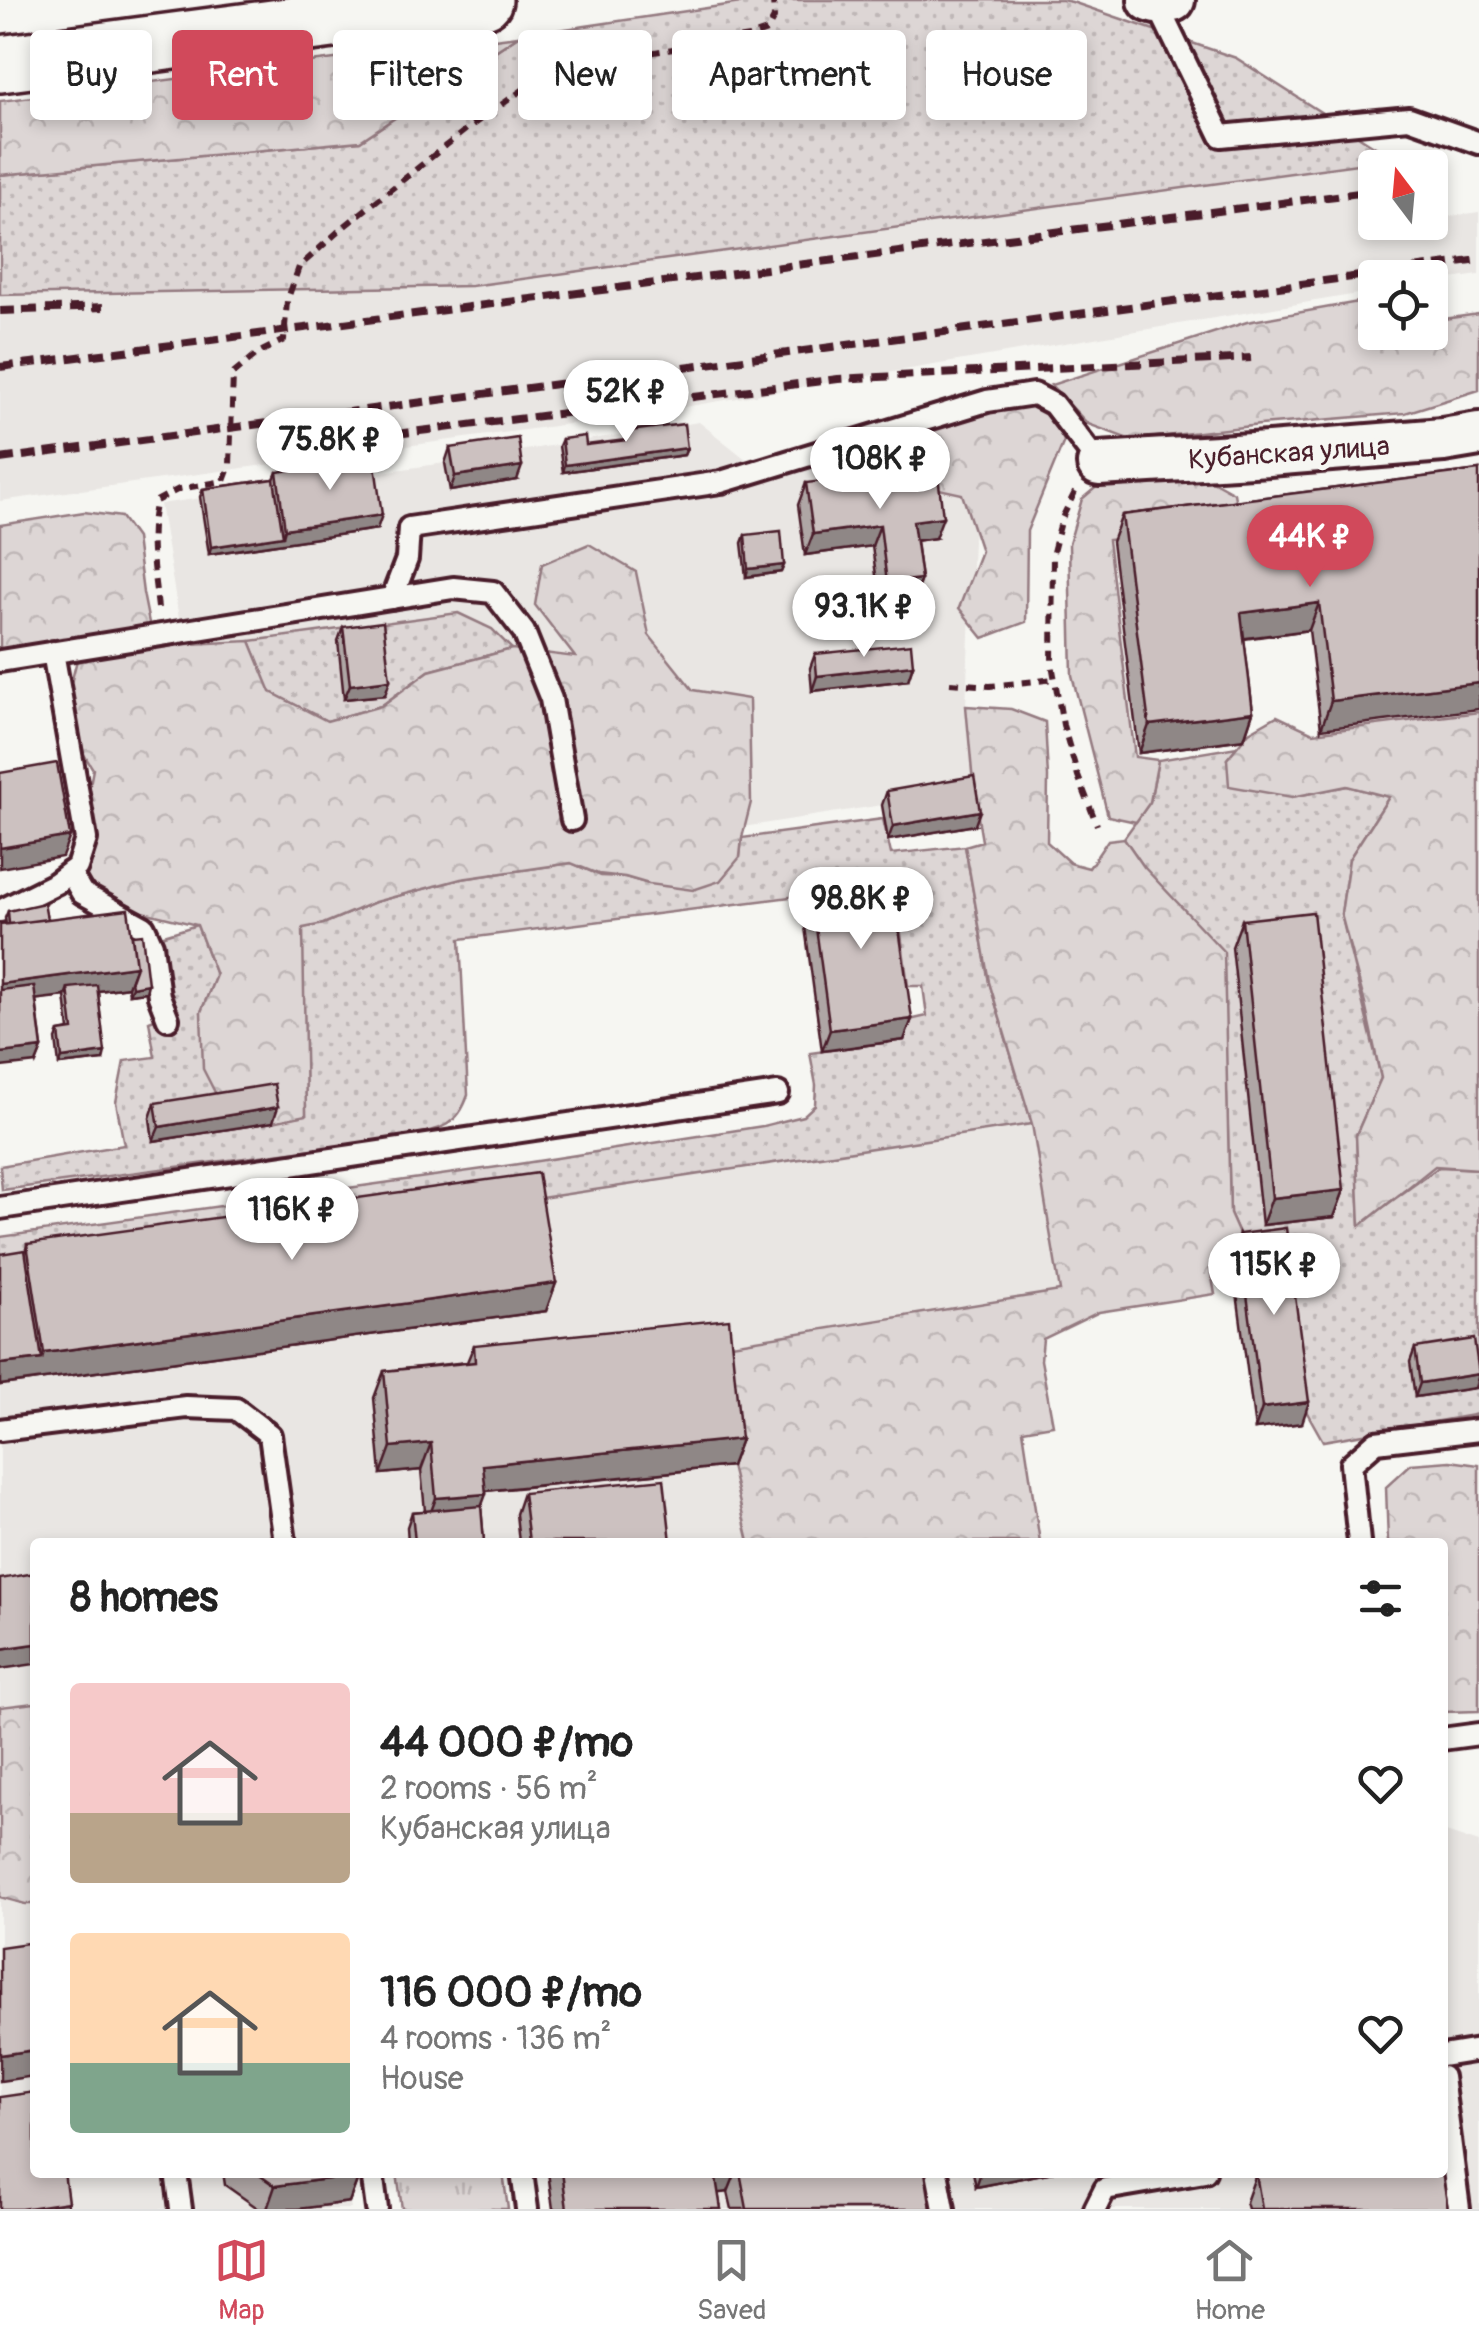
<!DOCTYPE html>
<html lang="en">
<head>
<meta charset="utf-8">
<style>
	body { margin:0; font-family:Pangolin,sans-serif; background:#f6f6f6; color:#222; height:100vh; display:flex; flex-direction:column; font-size:38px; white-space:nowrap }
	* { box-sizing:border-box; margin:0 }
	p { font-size:32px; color:#767676 }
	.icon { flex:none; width:55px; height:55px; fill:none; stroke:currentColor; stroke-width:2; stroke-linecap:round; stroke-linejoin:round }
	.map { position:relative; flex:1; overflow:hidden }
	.side { position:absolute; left:30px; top:1538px; width:1418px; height:640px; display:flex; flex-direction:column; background:#fff; border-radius:10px; box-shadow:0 5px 15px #0003 }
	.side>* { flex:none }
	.banner { position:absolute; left:30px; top:30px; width:1420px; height:90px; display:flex; gap:20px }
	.needle { width:65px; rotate:344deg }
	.controls { position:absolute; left:1358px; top:150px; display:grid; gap:20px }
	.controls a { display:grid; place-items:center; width:90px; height:90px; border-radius:10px; background:#fff; box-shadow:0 5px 15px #0003; font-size:50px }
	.price { position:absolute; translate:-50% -85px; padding:0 22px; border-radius:35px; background:#fff; color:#222; font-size:32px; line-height:65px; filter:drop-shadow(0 2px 5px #0008) }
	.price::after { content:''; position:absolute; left:50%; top:60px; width:30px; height:22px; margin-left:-15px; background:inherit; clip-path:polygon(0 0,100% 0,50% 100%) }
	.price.on { background:#d1495b; color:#fff }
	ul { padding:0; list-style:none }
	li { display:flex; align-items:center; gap:30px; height:250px; padding:0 40px }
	li span { display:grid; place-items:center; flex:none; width:280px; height:200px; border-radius:10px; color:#555 }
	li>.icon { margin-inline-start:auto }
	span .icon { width:120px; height:120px; fill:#fffc; stroke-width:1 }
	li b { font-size:42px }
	h2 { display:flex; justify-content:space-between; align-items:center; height:120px; padding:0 40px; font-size:42px }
	.pill { padding:0 35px; border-radius:10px; background:#fff; box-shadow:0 5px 15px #0003; font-size:35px; line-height:90px }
	.pill.on { background:#d1495b; color:#fff }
	.tab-bar { display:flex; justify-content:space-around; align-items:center; height:140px; border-top:2px solid #e0e0e0; background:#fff; font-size:28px; color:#767676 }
	.tab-bar a { display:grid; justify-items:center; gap:5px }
	.tab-bar .on { color:#d1495b }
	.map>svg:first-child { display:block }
	.built { fill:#e9e6e3 }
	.grass { fill:url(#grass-dots); stroke:#947a80; stroke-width:2.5 }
	.forest { fill:url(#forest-crowns); stroke:#947a80; stroke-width:2.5 }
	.park { fill:url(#park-tufts); stroke:#947a80; stroke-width:2.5 }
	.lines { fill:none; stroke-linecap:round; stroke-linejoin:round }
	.lane-casing { stroke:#4a1f2b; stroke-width:28 }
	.street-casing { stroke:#4a1f2b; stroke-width:50 }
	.secondary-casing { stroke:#4a1f2b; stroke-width:62 }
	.path { stroke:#4a1f2b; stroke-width:6; stroke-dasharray:10 8; stroke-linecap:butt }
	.lane { stroke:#f6f6f2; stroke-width:20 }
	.street { stroke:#f6f6f2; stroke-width:42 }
	.secondary { stroke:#f6f6f2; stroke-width:55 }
	.rail { stroke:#4a1f2b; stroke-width:8; stroke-dasharray:15 8; stroke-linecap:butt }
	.wall { fill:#afa6a5; stroke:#4a1f2b; stroke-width:2.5 }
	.shaded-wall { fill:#8f8786; stroke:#4a1f2b; stroke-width:2.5 }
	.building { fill:#ccc1c0; stroke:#4a1f2b; stroke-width:2.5 }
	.labels { text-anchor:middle; stroke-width:10; stroke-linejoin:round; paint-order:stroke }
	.street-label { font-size:28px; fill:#4a1f2b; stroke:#f6f6f2 }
</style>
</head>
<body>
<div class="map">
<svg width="1479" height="2209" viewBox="0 0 1479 2209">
	<defs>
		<pattern id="grass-dots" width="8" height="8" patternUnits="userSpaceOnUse" patternTransform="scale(2.5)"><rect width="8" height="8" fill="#ddd6d5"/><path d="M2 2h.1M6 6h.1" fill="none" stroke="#bfb7b7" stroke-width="1.8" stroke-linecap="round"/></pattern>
		<pattern id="forest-crowns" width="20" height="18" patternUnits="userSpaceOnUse" patternTransform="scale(2.5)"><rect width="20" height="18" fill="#ddd6d5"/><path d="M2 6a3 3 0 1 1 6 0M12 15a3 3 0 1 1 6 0" fill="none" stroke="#bfb7b7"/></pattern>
		<pattern id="park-tufts" width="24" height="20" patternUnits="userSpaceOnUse" patternTransform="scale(2.5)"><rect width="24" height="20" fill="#ddd6d5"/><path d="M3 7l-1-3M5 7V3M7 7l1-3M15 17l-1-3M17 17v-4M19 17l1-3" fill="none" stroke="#bfb7b7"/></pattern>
	</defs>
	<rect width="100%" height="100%" fill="#f6f6f2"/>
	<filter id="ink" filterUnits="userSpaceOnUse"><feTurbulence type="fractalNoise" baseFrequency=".01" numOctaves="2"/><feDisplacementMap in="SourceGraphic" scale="20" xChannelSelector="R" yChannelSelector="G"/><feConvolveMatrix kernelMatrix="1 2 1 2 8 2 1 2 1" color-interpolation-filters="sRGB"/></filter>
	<g filter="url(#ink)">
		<path class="built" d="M1394 159 1395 167 1375 168V222H1430V219L1479 212V275L1430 282V278H1375V291L642 414 0 501V295L471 286Z
			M699 422 766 475 932 454 975 494 966 706 973 786 882 805 302 897 184 649 160 504 445 463Z
			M1032 1124 1060 1292 720 1346 731 1466 749 1542H35V2172L346 2173 351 2209H0V1273L528 1200Z
			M1443 1831 1479 1843V2209H553L548 2173 1442 2172Z"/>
		<path class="grass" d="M761 0H1062L1072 2 1236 58 1394 159 471 286 0 295V175L360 141 518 36Z
			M458 613 492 629 512 649 429 671 381 706 327 721 270 692 250 641Z
			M1237 747 1227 759 1292 797 1347 786 1389 797 1349 859 1341 914 1381 1078 1356 1135 1360 1224 1439 1167 1479 1169V1414L1323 1441 1296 1393 1246 1250 1230 1214 1227 1094 1144 867 1124 838 1150 802 1158 760Z
			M883 819 891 854 965 846 989 982 1032 1124 528 1200 0 1274V1237L512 1165 763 1126 803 1116 815 1105 816 1085 810 1053 904 1040 901 1022 927 1016 923 986H908L896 897 884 894 798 896 460 939 468 1095C457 1129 436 1130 404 1137L2 1190 0 1166 124 1145 116 1102 124 1061 155 1057 149 1021 157 1018 144 941 197 925 216 975 201 1012 222 1106 150 1118 154 1141 306 1115 302 928 323 924 375 902 461 879 572 863 601 876 625 877 649 884 740 857 742 838Z"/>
		<path class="forest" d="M518 36 360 141 0 175V101Z
			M1375 299V332H1430V317L1437 320 1479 314V390L1405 413 1260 425 1131 440 1088 424 1051 385 1247 322Z
			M1029 399 1046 406 1064 441 1027 531 1026 622 983 638 959 608 981 551 962 494 903 481 867 478 864 447Z
			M1189 468 1234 493 1239 523 1108 540 1135 757 1158 760 1150 802 1136 822 1108 816 1072 675 1069 544 1082 499 1112 474Z
			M84 512 121 517 136 538 143 593 150 628 0 653V525Z
			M589 544 636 572 649 635 693 690 749 699 751 802 742 838 740 857 720 881 693 890 649 884 625 877 598 874 571 863 461 879 375 902 323 924 303 928 306 1115 273 1122 222 1106 203 1069 201 1012 216 975 197 925 143 912 90 890 81 877 87 801 93 769 73 737 69 691 77 660 167 645 250 641 271 692 327 721 381 706 429 671 512 649 575 657 535 605 542 564Z
			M966 706 1011 709 1045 722 1048 777 1047 842 1070 863 1089 868 1108 840 1124 838 1144 867 1224 952 1230 1214 1246 1250 1210 1267 1215 1294 1099 1312 1043 1339 1041 1360 1053 1425 1023 1430 1040 1542H749L731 1466 719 1346 1060 1291 1032 1124 989 982 965 846 982 841 974 794Z
			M1479 712V1169L1435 1166 1360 1226 1356 1135 1381 1078 1365 1004 1341 914 1349 859 1389 797 1347 786 1292 797 1229 786 1227 759 1249 732 1277 716 1313 733Z
			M1450 1461 1479 1465V1711L1443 1712 1442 1542H1388L1386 1487 1411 1464Z
			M35 1703V1904H25L0 1897V1707Z"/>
		<path class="park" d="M397 2173H503L508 2209H402Z"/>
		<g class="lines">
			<defs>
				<path id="lane" d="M1156 2 1221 136 1409 118 1479 143
					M392 598 407 559 409 528 721 482 987 401 1034 394 1053 404 1099 464
					M0 661 453 588 493 592 524 632 551 699 572 820
					M70 872 82 893 144 927 152 945 159 996 168 1019
					M0 911 56 883 77 867 86 839 53 652
					M0 1208 778 1093
					M0 1430 186 1407 236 1409 270 1435 285 1542
					M1359 1542 1351 1464 1376 1442 1479 1430
					M1442 1739 1479 1734
					M1442 2056 1479 2050
					M1442 2077 1459 2209
					M176 2172 181 2209
					M372 2172 377 2209
					M522 2172 527 2209
					M937 2172 944 2209
					M1095 2209 1105 2189 1205 2172"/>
				<path id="street" d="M1150 0 1156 2 1173 0
					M1099 464 1269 454 1443 440 1479 434"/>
				<path id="secondary" d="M0 64 484 0"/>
			</defs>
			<use href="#lane" class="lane-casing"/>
			<use href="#street" class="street-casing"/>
			<use href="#secondary" class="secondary-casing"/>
			<path class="path" d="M1075 492 1062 518 1053 552 1052 664 1063 725 1078 776 1097 825
				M158 608C154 572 147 537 156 501L179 489 224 481 230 465 233 374 258 353 284 340 287 301 299 267 341 229 468 128 554 68 749 37 767 31 774 18 773 0
				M950 683 990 686 1055 679"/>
			<use href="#lane" class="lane"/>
			<use href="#street" class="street"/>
			<use href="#secondary" class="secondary"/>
			<path class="rail" d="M0 311 103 307
				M0 367 1375 191
				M372 437 838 379 1251 358
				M0 459 1479 260"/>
		</g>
		<path class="wall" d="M562 439 586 445 687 448 684 455 563 472 559 446Z
			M450 448 517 480 450 491 445 463Z
			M1479 470 1321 729 1309 630 1244 639 1253 712 1244 739 1139 753 1112 542 1122 515Z
			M277 472 377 529 209 554 200 497 203 489 274 479Z
			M806 483 935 538 916 541 921 579 913 600 880 604 872 546 805 555 798 505Z
			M745 535 784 565 781 572 746 577 742 543Z
			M343 627 385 695 344 699 338 641Z
			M815 654 913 665 908 680 812 691 810 668Z
			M887 791 975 825 888 840 882 805Z
			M810 884 912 1019 904 1040 822 1051 802 905Z
			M8 911 132 935 146 992 129 994 128 987 98 991 103 1060 59 1065 56 1039 59 1032 69 1030 65 996 36 999 42 1048 36 1063 6 925 5 918Z
			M1242 920 1344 1190 1334 1217 1262 1225 1232 947Z
			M155 1103 273 1122 153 1141 150 1118Z
			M1239 1234 1302 1423 1255 1429 1232 1255Z
			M27 1244 556 1283 546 1311 0 1385Z
			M474 1345 741 1439 731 1466 486 1491 481 1506 484 1542H408L407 1527 412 1512 425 1511 421 1470 381 1474 374 1398 384 1371 467 1362Z
			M1415 1348 1475 1388 1415 1397 1410 1362Z
			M523 1493 671 1542H519L516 1514Z
			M223 2172H359V2175L349 2202 298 2209H259L225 2185Z
			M548 2172H925L931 2209H732L728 2192 718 2193 721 2209H553Z
			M973 2172H1053L976 2187Z
			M1256 2174 1448 2209H1248L1246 2202Z"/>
		<path class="shaded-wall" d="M687 448 684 455 563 472 565 465Z
			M522 466 517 480 450 491 455 476Z
			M382 515 377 529 209 554 211 547 283 536 285 529Z
			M943 517 935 538 906 542 913 521Z
			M880 525 872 546 805 555 813 534Z
			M784 565 781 572 746 577 748 569Z
			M921 579 913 600 880 604 887 583Z
			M1319 603 1309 630 1231 640 1241 613Z
			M913 665 908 680 812 691 817 676Z
			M390 680 385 695 344 699 350 685Z
			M1479 683V709L1321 729 1331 701Z
			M1253 712 1244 739 1139 753 1149 725Z
			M980 811 975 825 888 840 893 826Z
			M70 836 62 857 0 868V848Z
			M136 966 128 987 68 995V988L65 996 0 1004V984Z
			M148 984 146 992 129 994 132 987Z
			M912 1019 904 1040 822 1051 830 1030Z
			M42 1048 36 1063 0 1067V1053Z
			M105 1052 103 1060 59 1065 62 1058Z
			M278 1107 273 1122 153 1141 159 1127Z
			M1344 1190 1334 1217 1262 1225 1272 1198Z
			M556 1283 546 1311 0 1385V1364L42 1359 44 1353Z
			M1479 1374 1475 1388 1415 1397 1420 1383Z
			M1309 1402 1302 1423 1255 1429 1262 1408Z
			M741 1439 731 1466 473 1492 483 1465Z
			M431 1443 421 1470 381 1474 391 1447Z
			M486 1494 476 1521 426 1525 436 1498Z
			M35 1644V1664L0 1669V1649Z
			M35 2050V2076L0 2081V2055Z
			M712 2172H736L728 2192 704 2195Z
			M981 2172H1053L976 2187Z
			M359 2175 349 2202 298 2209H267L275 2186Z
			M68 2202 66 2209H21Z"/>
		<path class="building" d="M684 424 687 448 565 465 562 439 585 436 586 445 626 440 629 431Z
			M518 438 522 466 455 476 450 448Z
			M374 458 382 515 285 529 277 472Z
			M937 467 943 517 913 521 921 579 887 583 880 525 813 534 806 483Z
			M1479 470V683L1331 701 1319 603 1241 613 1253 712 1149 725 1122 515Z
			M274 479 283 536 211 547 203 489Z
			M781 531 784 565 748 569 745 535Z
			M383 622 390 680 350 685 343 627Z
			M911 644 913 665 817 676 815 654Z
			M57 763 70 836 0 848V773Z
			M974 776 980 811 893 826 887 791Z
			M891 873 912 1019 830 1030 810 884Z
			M44 903 47 919 9 924 8 911Z
			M128 909 136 966 0 984V925Z
			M1313 912 1344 1190 1272 1198 1242 920Z
			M142 934 148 984 132 987 131 980 136 966 132 935Z
			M97 985 105 1052 62 1058 59 1032 73 1030 68 988Z
			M34 986 42 1048 0 1053V990Z
			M274 1084 278 1107 159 1127 155 1103Z
			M538 1173 556 1283 44 1353 27 1244Z
			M1286 1228 1309 1402 1262 1408 1239 1234Z
			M25 1250 42 1359 0 1364V1254Z
			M729 1319 741 1439 483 1465 486 1494 436 1498 431 1443 391 1447 384 1371 475 1362 474 1345Z
			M1474 1339 1479 1374 1420 1383 1415 1348Z
			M664 1479 671 1542H529L523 1493Z
			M481 1506 484 1542H415L412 1512Z
			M35 1573V1644L0 1649V1579Z
			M35 1942V2050L0 2055V1947Z
			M35 2092V2172H64L68 2202 21 2209H0V2097Z
			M255 2172H359V2175L275 2186Z
			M562 2172H715L721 2209H567Z
			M740 2172H925L931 2209H747Z
			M1267 2172H1442L1448 2209H1262L1256 2174Z"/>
	</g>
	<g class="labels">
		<g class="street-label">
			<text transform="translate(1289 452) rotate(-4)" y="10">Кубанская улица</text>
		</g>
	</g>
</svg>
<div class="controls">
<a><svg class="needle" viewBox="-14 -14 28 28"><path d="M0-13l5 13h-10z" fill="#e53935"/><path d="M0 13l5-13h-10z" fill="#767676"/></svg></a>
<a><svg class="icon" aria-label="locate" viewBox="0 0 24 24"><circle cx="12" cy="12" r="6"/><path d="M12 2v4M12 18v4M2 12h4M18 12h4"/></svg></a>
</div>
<b class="price" style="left:626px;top:445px">52K ₽</b>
<b class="price" style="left:330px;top:493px">75.8K ₽</b>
<b class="price" style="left:880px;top:512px">108K ₽</b>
<b class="price on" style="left:1310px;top:590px">44K ₽</b>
<b class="price" style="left:864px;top:660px">93.1K ₽</b>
<b class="price" style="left:861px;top:952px">98.8K ₽</b>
<b class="price" style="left:292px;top:1263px">116K ₽</b>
<b class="price" style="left:1274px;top:1318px">115K ₽</b>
<div class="banner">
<a class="pill">Buy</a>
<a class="pill on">Rent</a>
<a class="pill">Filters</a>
<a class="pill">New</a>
<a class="pill">Apartment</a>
<a class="pill">House</a>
</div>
<section class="side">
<h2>8 homes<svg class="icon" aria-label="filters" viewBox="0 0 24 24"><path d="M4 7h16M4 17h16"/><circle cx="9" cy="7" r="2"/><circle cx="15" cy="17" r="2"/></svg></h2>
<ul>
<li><span style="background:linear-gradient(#f6c9c9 65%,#b9a48a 0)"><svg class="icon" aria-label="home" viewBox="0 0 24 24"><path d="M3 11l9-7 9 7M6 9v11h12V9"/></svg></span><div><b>44 000 ₽/mo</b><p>2 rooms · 56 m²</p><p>Кубанская улица</p></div><svg class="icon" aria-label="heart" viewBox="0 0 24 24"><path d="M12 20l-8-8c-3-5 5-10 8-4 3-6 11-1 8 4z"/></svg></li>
<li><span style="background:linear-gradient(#ffd9b3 65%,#7fa58c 0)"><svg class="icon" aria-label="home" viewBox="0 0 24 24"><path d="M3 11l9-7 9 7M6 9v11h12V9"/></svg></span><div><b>116 000 ₽/mo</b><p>4 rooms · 136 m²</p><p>House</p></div><svg class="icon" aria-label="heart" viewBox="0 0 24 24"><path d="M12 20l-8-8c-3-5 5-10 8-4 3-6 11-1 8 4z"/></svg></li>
</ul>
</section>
</div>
<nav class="tab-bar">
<a class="on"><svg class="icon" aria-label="map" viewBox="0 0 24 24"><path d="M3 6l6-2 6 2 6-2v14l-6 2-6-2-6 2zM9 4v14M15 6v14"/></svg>Map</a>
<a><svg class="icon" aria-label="saved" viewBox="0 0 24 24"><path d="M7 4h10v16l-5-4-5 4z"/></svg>Saved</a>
<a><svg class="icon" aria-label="home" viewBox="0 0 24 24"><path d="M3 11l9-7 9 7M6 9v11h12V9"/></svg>Home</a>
</nav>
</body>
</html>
